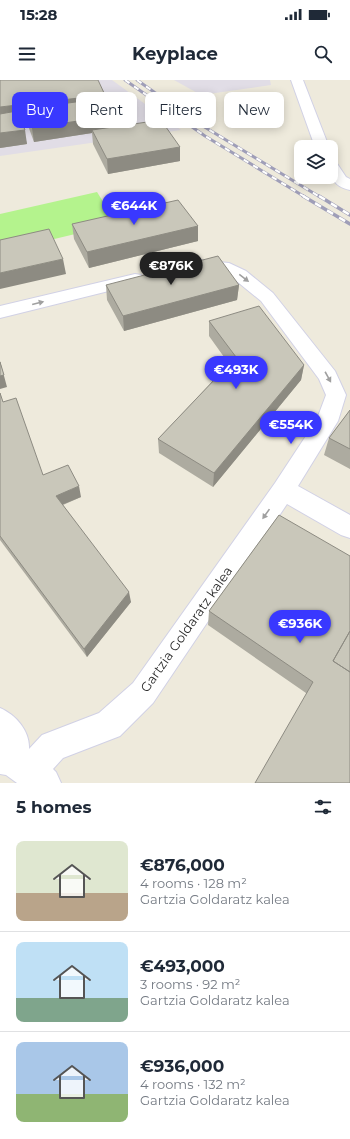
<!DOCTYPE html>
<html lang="en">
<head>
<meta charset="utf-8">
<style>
	body { margin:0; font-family:Montserrat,sans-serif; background:#f6f6f7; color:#1f2937; height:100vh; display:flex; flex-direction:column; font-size:15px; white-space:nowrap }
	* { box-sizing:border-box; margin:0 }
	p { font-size:13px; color:#747a83 }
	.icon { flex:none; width:22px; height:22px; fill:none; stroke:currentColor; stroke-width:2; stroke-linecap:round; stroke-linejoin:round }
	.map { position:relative; height:703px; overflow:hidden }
	.side { display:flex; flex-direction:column; background:#fff; flex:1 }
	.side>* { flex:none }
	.banner { position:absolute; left:12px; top:12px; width:326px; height:36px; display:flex; gap:8px }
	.tools { position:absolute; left:294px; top:60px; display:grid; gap:8px }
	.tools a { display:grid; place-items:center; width:44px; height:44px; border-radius:8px; background:#fff; box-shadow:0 2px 10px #0003; font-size:20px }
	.price { position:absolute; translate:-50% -34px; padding:0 9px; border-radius:14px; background:#3938ff; color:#fff; font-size:13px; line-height:26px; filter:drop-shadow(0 1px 2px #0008) }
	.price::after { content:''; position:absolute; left:50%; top:24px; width:12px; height:9px; margin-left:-6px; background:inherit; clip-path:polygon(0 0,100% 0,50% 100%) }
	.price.active { background:#222; color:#fff }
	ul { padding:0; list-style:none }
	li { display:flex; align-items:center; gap:12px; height:100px; padding:0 16px }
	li+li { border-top:1px solid #e0e1e3 }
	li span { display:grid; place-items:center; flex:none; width:112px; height:80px; border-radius:8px; color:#555 }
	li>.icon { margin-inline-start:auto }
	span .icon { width:48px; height:48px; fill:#fffc; stroke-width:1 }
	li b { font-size:17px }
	h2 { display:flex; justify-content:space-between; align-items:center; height:48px; padding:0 16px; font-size:17px }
	.chip { padding:0 14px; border-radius:8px; background:#fff; box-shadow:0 2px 10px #0003; font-size:14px; line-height:36px }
	.chip.active { background:#3938ff; color:#fff }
	.status { display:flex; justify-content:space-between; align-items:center; height:28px; padding:0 20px; background:#fff; direction:ltr }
	.status svg { height:11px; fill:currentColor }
	header { display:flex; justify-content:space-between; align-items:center; height:52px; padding:0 16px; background:#fff; font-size:18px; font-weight:700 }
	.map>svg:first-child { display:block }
	.industrial { fill:#e1dde6 }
	.pitch { fill:#b4f38d }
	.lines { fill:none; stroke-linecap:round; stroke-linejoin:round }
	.minor-casing { stroke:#d1d1e5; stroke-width:2 }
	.minor { fill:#fff; fill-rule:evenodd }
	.rail-far1-casing { stroke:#9f9eb8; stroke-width:3 }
	.rail-casing { stroke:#9f9eb8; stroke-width:3.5 }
	.rail-far1 { stroke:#fff; stroke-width:2; stroke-dasharray:5.5; stroke-linecap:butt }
	.rail { stroke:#fff; stroke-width:2.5; stroke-dasharray:7; stroke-linecap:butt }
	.wall { fill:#adaba0 }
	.shaded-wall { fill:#8d8b82 }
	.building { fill:#c9c7ba; stroke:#8d8b82 }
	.oneway { fill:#a0a0a0 }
	.labels { text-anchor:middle; stroke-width:3.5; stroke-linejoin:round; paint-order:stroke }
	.near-street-label { font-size:13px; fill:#2b2b2b; stroke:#fff }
</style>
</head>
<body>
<div class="status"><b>15:28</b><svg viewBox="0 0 49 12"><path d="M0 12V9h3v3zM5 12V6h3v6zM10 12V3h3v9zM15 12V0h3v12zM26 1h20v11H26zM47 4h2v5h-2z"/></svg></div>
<header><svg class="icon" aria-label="menu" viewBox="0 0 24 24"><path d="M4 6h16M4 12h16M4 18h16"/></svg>Keyplace<svg class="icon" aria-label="search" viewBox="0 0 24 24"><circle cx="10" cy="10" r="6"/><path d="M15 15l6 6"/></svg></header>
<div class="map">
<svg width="350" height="703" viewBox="0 0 350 703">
	<rect width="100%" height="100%" fill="#eeeadc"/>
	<path class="industrial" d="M0 0H112L181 50 0 76Z
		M174 0H270L271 5 201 15Z"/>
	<path class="pitch" d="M97 112 117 144 0 172V134Z"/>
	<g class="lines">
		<defs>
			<path id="minor" d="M291 0H303L329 67H315Z
				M331 81 336 82 346 97 350 99V110C332 106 331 97 331 81Z
				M198 180 229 183 246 191 273 213 335 291 346 315 338 341 298 406 350 435V458L341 455 287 424 153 623 120 656 63 678 53 689 56 692 61 703H17L6 695 0 694V628C16 635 30 651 29 669L42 655 99 633 133 603 275 403 317 339 326 315 319 299 261 221 234 199 220 192 192 189 189 185 192 181Z
				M135 194 141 195 144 199 141 203 0 238V226Z"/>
		</defs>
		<use href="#minor" class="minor-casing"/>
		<use href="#minor" class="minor"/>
		<defs>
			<path id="rail-far1" d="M125 0 205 56 305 117
				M137 0 198 43 320 117"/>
			<path id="rail" d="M303 116 350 144
				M319 116 350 135"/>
		</defs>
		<use href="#rail-far1" class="rail-far1-casing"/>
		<use href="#rail" class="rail-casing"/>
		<use href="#rail-far1" class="rail-far1"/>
		<use href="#rail" class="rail"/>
	</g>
	<path class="wall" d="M0 0 105 15V19L118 46 180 67V81L108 94 93 64 92 53 34 62 27 43 26 38 20 39 27 64 0 68Z
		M72 144 198 146V161L89 188 74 159Z
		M106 205H239L237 220 124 251 107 220Z
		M209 241 304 285 301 300 213 407 159 373 158 359 229 284 209 256Z
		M0 313 3 322 43 395 81 417 63 425 131 522 87 577 0 460Z
		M350 330V389L324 375 329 358Z
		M279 435 350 703 306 613 208 545 209 531Z"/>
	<path class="shaded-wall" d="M105 15 106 29H24L26 38 0 41V27Z
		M117 35 118 49 92 50V53L34 62 32 48Z
		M25 50 27 64 0 68V53Z
		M180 67V81L108 94 107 79Z
		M198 146V161L89 188 87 172Z
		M63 179 66 194 0 209V193Z
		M239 205 237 220 124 251 123 236Z
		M0 281 7 307 0 309Z
		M304 285 301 300 213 407 214 393Z
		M79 406 81 417 59 426 56 416Z
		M129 512 131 522 87 577 84 569Z"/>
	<path class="building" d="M0 0H98L105 15 0 27Z
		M105 18 117 35 32 48 24 29Z
		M17 31 25 50 0 53V34Z
		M161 40 180 67 107 79 92 50Z
		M178 120 198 146 87 172 72 144Z
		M49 149 63 179 0 193V160Z
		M218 176 239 205 123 236 106 205Z
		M259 226 304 285 214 393 158 359 236 277 209 241Z
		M0 282 4 295 0 296Z
		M0 313 3 322 16 318 43 395 68 385 79 406 56 416 129 512 84 569 0 456Z
		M350 330V369L329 358Z
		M279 435 350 476V551L333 581 350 592V703H255L313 602 209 531Z
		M350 551V592L333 581Z"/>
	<defs><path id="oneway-solid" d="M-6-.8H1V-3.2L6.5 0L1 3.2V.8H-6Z"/></defs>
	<g class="oneway">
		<use href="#oneway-solid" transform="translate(244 198) rotate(38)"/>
		<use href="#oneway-solid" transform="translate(38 223) rotate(-14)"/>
		<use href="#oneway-solid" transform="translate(328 297) rotate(61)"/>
		<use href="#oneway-solid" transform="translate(266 434) rotate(125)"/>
	</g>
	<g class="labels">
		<g class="near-street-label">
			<text transform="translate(186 549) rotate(-55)" y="5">Gartzia Goldaratz kalea</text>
		</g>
	</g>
</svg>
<div class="tools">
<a><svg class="icon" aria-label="layers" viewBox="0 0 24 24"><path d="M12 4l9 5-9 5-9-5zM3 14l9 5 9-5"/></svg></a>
</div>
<b class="price" style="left:134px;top:146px">€644K</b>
<b class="price active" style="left:171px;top:206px">€876K</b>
<b class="price" style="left:236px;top:310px">€493K</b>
<b class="price" style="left:291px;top:365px">€554K</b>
<b class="price" style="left:300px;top:564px">€936K</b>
<div class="banner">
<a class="chip active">Buy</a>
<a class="chip">Rent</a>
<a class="chip">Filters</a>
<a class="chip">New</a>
</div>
</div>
<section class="side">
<h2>5 homes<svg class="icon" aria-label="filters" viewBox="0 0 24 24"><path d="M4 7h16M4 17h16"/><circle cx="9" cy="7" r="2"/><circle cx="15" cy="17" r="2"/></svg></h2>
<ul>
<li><span style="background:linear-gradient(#dfe7d0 65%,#b9a48a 0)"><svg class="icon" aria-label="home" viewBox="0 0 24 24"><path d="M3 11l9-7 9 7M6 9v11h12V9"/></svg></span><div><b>€876,000</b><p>4 rooms · 128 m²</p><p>Gartzia Goldaratz kalea</p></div></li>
<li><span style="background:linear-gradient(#bfe0f5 70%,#7fa58c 0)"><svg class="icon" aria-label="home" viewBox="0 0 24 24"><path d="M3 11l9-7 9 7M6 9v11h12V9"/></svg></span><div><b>€493,000</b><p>3 rooms · 92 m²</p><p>Gartzia Goldaratz kalea</p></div></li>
<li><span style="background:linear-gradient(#a9c7e8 65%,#8fb573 0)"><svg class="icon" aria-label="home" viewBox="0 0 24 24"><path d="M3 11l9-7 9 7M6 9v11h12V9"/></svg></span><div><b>€936,000</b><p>4 rooms · 132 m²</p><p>Gartzia Goldaratz kalea</p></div></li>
</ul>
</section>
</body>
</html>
